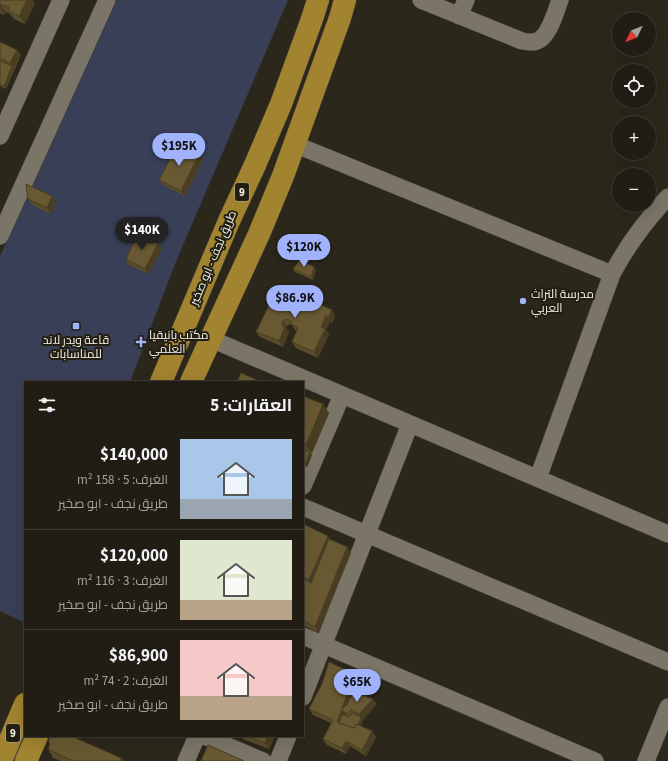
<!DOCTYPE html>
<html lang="ar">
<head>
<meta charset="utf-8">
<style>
	body { margin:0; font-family:"Source Sans 3",Cairo,sans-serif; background:#2d2a22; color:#f1f3f6; direction:rtl; height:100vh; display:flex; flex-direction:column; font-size:15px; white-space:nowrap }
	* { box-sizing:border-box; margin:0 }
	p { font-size:13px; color:#a2a2a0 }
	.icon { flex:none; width:22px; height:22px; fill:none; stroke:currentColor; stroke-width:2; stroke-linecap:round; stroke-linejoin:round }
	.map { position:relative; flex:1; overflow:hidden; direction:ltr }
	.side { position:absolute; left:24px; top:381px; width:280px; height:356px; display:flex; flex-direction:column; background:#211d14; border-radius:0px; box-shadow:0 4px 16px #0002,0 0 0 1px #3e3b34; direction:rtl }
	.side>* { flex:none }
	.needle { width:26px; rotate:227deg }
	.fabs { position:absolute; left:612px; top:12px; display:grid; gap:8px }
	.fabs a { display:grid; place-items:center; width:44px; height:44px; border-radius:50%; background:#211d14; box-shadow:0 4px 16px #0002,0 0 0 1px #3e3b34; font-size:20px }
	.price { position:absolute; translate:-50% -34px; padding:0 9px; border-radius:14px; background:#a1b2fd; color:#111; font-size:13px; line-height:26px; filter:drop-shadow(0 1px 2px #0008) }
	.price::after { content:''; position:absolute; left:50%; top:24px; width:12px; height:9px; margin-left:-6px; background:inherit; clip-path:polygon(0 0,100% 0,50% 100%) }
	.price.selected { background:#222; color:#fff }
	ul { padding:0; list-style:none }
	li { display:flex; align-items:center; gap:12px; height:100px; padding:0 12px }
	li+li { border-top:1px solid #3e3b34 }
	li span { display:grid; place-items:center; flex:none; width:112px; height:80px; border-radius:0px; color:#555 }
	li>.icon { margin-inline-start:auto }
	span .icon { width:48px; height:48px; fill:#fffc; stroke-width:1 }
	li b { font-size:17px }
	h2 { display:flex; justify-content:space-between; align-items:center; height:48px; padding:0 12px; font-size:17px }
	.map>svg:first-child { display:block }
	.green { fill:#393f56 }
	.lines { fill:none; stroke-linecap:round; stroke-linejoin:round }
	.minor-casing { stroke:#464238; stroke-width:18 }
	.highway-casing { stroke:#464238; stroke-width:23 }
	.minor { stroke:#7a7567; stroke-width:17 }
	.highway { stroke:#a18330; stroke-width:22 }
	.wall { fill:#594d2b }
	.shaded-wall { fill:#493e23 }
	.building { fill:#685932; stroke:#493e23 }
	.poi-dot { fill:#a1b2fd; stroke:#221e12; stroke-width:1.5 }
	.labels { text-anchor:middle; stroke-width:4; stroke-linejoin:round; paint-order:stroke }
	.shield { fill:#221e12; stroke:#b6b2a9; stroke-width:1 }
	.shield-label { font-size:11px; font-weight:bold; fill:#f5f2ea }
	.street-label { font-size:12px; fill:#f5f2ea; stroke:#221e12 }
	.poi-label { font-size:12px; fill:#f5f2ea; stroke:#221e12; text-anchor:start }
</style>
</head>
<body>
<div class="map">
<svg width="668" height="761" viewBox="0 0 668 761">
	<rect width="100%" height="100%" fill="#2c271b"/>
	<path class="green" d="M117 0H288L175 264 130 382H25V623L0 611V256Z"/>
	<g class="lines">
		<defs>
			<path id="minor" d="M421 0 522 41C527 42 532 43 537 41 549 37 556 11 560 0
				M459 16 466 0
				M0 136 61 0
				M294 144 612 274
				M0 236 107 0
				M211 339 668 534
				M538 478 612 274C627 246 646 220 668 197
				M303 486 342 395
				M303 507 668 662
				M303 636 595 761
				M303 697 410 424
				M204 736 263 761
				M186 761 197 736
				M278 761 288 736
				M646 761 668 707"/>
			<path id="highway" d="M161 382 229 221 255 165 281 104 312 19 318 0
				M191 382 259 234 283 176 340 18 345 0
				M1 761 25 704
				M26 761 37 736"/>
		</defs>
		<use href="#minor" class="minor-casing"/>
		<use href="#highway" class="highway-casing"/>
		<use href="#minor" class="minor"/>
		<use href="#highway" class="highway"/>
	</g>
	<path class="wall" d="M0 0 35 3 25 24 14 19 10 14 6 12 4 15 0 13Z
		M0 42 17 50 21 55 6 89 0 86Z
		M199 154 203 160 185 196 163 185 159 180Z
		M28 199 56 202 51 214 32 205Z
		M315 239 317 242 312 259 301 254 299 251Z
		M158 243 162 248 149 274 129 265 126 259Z
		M293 269 316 270 313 280 295 272Z
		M273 297 335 316 332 323 330 321 326 330 329 334 318 358 296 348 292 342 297 331 295 330 291 324 287 326 286 328 289 332 283 347 260 337 256 332Z
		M303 396 329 413 312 453 310 452 312 455 307 467 303 466Z
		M303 530 329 539 347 547 351 553 318 633 303 625Z
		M357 675 361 680 355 693 377 704 363 720 361 726 376 737 366 756 350 746 346 754 327 745 323 739 331 723 313 715 309 709Z
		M241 736H275L269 749 243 739Z
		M48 749 121 758 123 761H61L53 758Z"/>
	<path class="shaded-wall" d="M27 0H33L35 3 25 24 19 16Z
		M0 4 6 12 4 15 0 10Z
		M17 50 21 55 14 68 10 63Z
		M12 66 14 68 6 89 4 86Z
		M199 154 203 160 185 196 181 191Z
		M52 196 56 202 51 214 47 208Z
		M315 239 317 242 312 259 310 256Z
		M158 243 162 248 149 274 145 269Z
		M314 267 316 270 313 280 311 277Z
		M332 310 335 316 332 323 328 318Z
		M326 315 330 321 326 330 329 334 318 358 314 352 321 327Z
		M283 321 287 326 286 328 289 332 283 347 279 341 282 325Z
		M323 404 329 413 312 453 306 445Z
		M310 452 312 455 307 467 305 465Z
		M328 536 333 544 315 588 309 580Z
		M347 547 351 553 318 633 315 627Z
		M357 675 361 680 350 703 342 709 346 697Z
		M373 699 377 704 363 720 358 733 356 731 361 717 359 714Z
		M342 709 346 714 341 725 337 722Z
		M372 731 376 737 366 756 362 750Z
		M268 736H275L269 749 265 743Z
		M346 741 350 746 346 754 342 748Z"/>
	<path class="building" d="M0 0H27L19 16 8 11 9 7 0 4Z
		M0 42 17 50 10 63 0 58Z
		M0 61 12 66 4 86 0 84Z
		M178 143 199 154 181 191 159 180Z
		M26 184 52 196 47 208 28 199Z
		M138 233 158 243 145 269 126 259Z
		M304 234 315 239 310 256 299 251Z
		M300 260 314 267 311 277 293 269Z
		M280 285 332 310 328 318 326 315 321 327 325 329 314 352 292 342 298 328 291 324V321L287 319 283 321 282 325 285 327 279 341 256 332 273 297 278 298Z
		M241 373 257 380 256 382H237Z
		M303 396 323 404 306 445 303 444Z
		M303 450 310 452 305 465 303 464Z
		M305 525 328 536 309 580 303 577V530Z
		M329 539 347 547 315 627 303 621V579L311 583Z
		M329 662 357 675 346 697 337 722 354 728 356 724 372 731 362 750 346 741 342 748 323 739 333 720 309 709 322 684Z
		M353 692 373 699 359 714 351 710 347 714 341 709 347 705Z
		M353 713 361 717 358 725 356 724 354 728 339 723 342 715 349 717Z
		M50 736H71L121 758 120 761H73L48 749 50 744 49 742V739Z
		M246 736H268L265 743Z
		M208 745 244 761H201Z"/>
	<g class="poi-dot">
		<circle cx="523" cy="301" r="4"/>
		<rect x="72" y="322" width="8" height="8" rx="2"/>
		<path d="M139 336h4v4h4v4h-4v4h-4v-4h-4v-4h4z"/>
	</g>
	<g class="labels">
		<g class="shield">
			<rect x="235" y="183" width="14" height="18" rx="3"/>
			<rect x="6" y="724" width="14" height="18" rx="3"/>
		</g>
		<g class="shield-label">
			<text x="242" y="196">9</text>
			<text x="13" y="737">9</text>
		</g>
		<g class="street-label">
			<text transform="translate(213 258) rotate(-67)" y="4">طريق نجف - ابو صخير</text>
		</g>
		<g class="poi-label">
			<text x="531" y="298">مدرسة التراث<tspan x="531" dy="14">العربي</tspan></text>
			<text x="149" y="339">مكتب بانيقيا<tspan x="149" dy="14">العلمي</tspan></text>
			<text x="76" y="344" text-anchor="middle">قاعة ويدر لاند<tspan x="76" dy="14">للمناسابات</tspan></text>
		</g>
	</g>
</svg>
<div class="fabs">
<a><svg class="needle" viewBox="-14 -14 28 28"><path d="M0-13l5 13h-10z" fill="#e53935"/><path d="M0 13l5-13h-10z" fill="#a2a2a0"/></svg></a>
<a><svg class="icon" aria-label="locate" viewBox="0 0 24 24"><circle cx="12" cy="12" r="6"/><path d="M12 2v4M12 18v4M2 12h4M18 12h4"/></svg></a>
<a>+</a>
<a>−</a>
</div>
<b class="price" style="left:179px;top:167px">$195K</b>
<b class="price selected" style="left:142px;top:251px">$140K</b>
<b class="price" style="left:304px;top:268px">$120K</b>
<b class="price" style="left:295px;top:319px">$86.9K</b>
<b class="price" style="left:357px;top:703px">$65K</b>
<section class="side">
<h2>العقارات: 5<svg class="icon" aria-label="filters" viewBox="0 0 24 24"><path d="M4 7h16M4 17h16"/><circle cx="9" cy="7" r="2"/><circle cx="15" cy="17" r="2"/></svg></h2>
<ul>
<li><span style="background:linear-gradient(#a9c7e8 75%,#9aa5b1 0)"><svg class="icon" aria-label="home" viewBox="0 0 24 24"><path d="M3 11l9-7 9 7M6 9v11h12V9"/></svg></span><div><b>$140,000</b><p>الغرف: 5 · 158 m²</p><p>طريق نجف - ابو صخير</p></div></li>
<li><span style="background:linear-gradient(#dfe7d0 75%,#b9a48a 0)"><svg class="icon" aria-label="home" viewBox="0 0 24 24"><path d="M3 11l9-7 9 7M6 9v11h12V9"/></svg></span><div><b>$120,000</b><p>الغرف: 3 · 116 m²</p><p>طريق نجف - ابو صخير</p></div></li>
<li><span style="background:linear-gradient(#f6c9c9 70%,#b9a48a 0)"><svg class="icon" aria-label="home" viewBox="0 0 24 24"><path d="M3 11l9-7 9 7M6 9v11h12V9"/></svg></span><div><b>$86,900</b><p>الغرف: 2 · 74 m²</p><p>طريق نجف - ابو صخير</p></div></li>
</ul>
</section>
</div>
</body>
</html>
